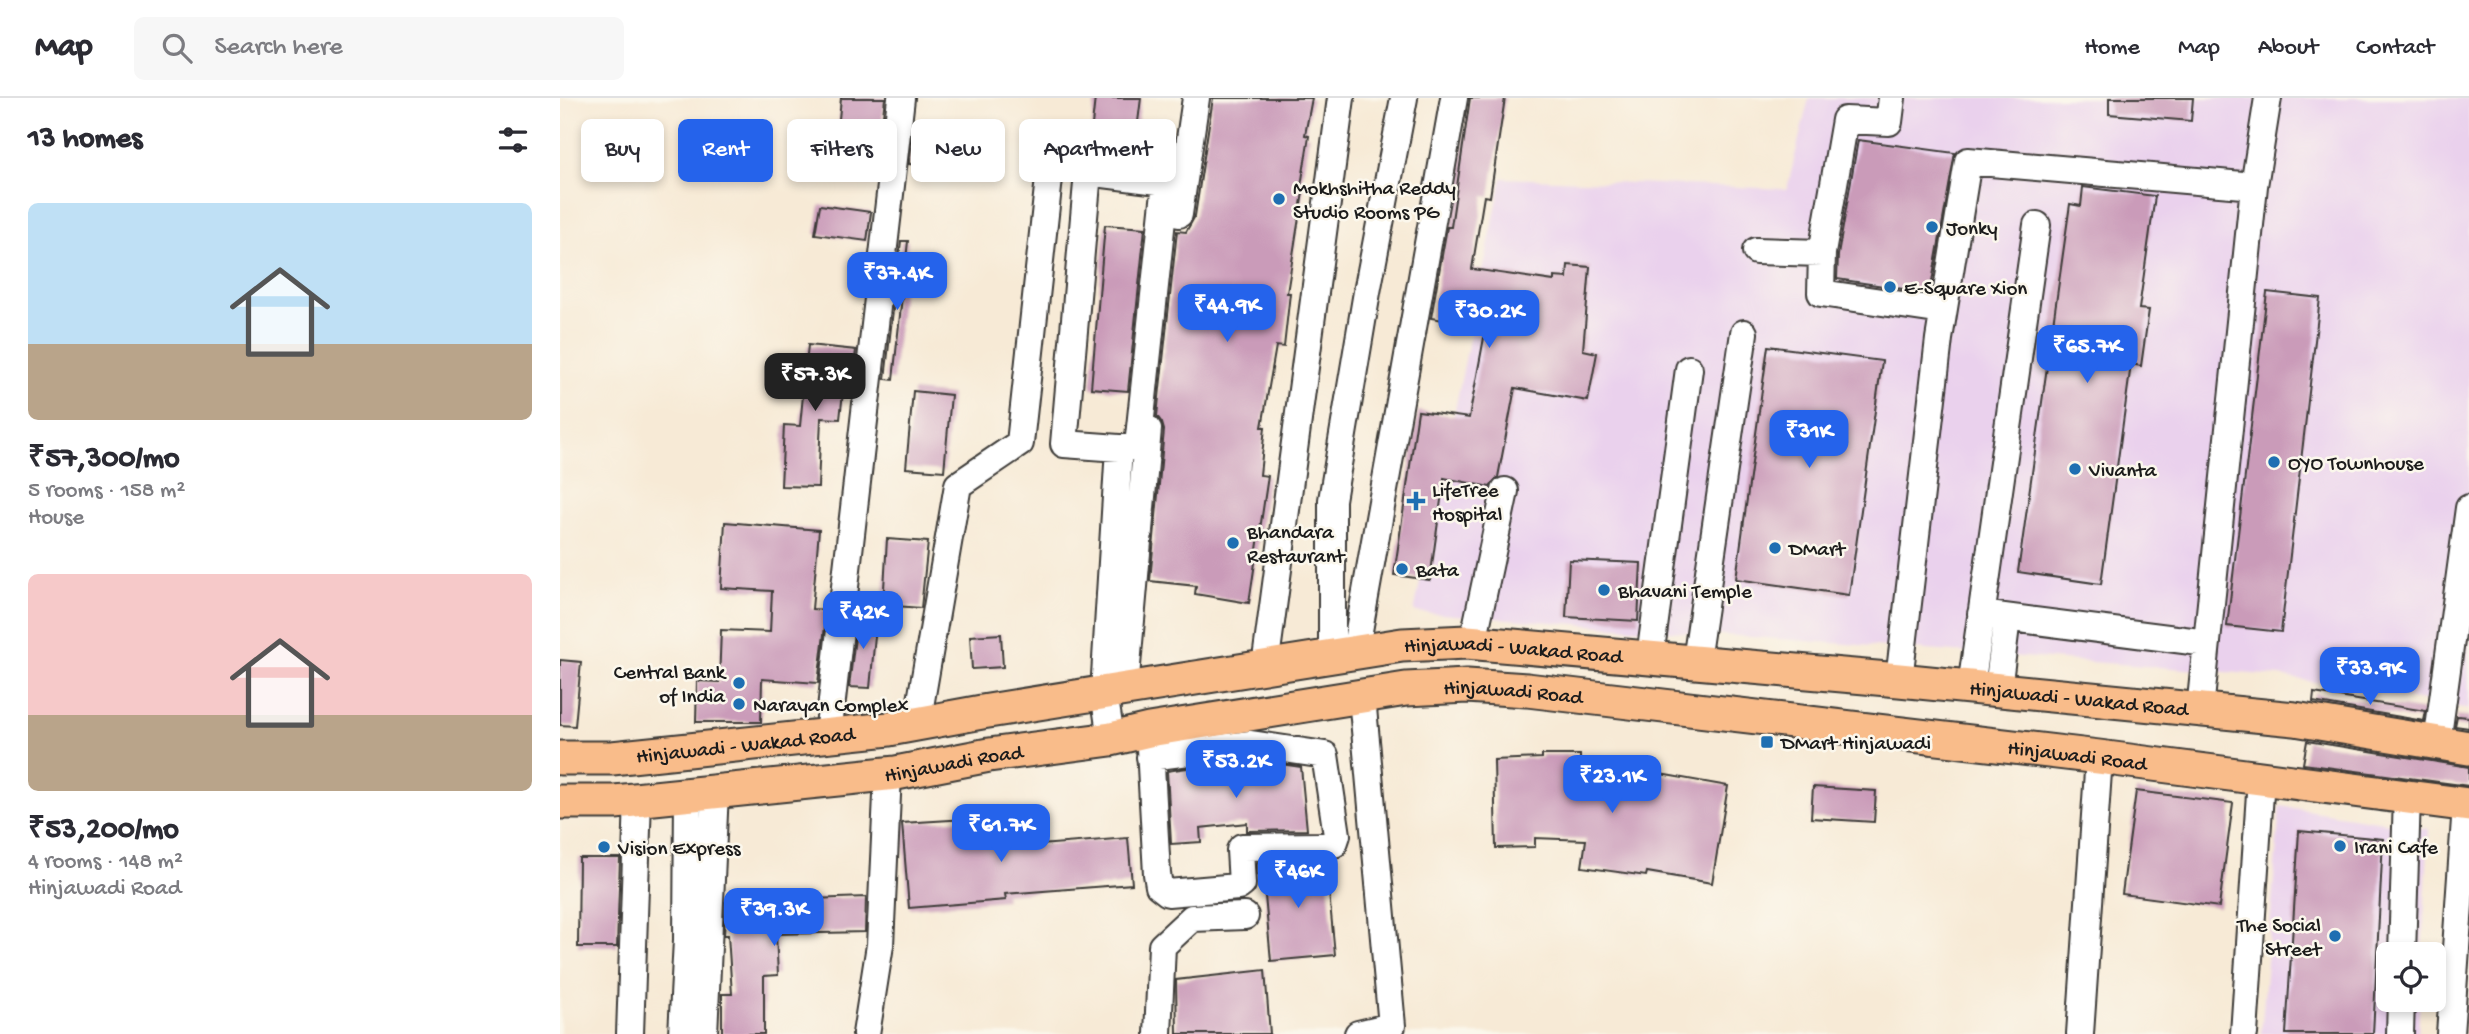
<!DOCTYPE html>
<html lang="en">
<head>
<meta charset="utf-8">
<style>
	body { margin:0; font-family:"Gochi Hand",sans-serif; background:#f7f7f7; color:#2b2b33; height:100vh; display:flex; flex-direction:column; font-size:26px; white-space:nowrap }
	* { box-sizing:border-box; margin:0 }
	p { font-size:23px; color:#7c7c81 }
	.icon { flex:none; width:38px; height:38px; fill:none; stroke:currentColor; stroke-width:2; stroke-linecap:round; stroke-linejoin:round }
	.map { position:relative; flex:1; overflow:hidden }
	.drawer { display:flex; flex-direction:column; background:#fff; width:560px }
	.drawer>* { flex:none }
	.top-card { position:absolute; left:21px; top:21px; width:665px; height:63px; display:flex; gap:14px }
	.buttons { position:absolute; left:1816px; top:844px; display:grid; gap:14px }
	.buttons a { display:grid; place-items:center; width:70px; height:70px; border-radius:10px; background:#fff; box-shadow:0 4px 10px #0003; font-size:35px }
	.price { position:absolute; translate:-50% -60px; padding:0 16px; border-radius:14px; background:#2563eb; color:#fff; font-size:23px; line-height:46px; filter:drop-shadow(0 2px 4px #0008) }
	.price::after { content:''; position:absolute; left:50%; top:42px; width:21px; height:16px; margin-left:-10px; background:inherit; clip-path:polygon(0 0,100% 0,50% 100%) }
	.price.on { background:#222; color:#fff }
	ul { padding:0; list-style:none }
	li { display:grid; align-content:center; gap:14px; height:371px; padding:0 28px }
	li span { display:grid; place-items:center; height:217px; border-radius:10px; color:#555 }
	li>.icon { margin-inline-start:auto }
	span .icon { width:126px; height:126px; fill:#fffc; stroke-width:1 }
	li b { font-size:30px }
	h2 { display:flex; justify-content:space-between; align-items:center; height:84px; padding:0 28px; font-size:30px }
	.pill { padding:0 24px; border-radius:10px; background:#fff; box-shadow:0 4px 10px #0003; font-size:24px; line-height:63px }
	.pill.on { background:#2563eb; color:#fff }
	header { display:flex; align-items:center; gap:42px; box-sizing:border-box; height:98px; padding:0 35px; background:#fff; border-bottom:2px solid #e1e1e2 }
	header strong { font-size:33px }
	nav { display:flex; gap:38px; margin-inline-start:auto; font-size:24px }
	.search { width:490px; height:63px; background:#f7f7f7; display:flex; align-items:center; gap:18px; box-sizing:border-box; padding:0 24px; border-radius:10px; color:#7c7c81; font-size:26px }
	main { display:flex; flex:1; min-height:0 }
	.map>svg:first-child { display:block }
	.built { fill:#ead1ed }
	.building { fill:#ca9bb9 }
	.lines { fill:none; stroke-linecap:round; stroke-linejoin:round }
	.minor-casing { stroke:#3d3b38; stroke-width:30 }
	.major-casing { stroke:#3d3b38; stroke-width:37 }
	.minor { stroke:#fff; stroke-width:26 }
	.major { stroke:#f9bc8a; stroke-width:33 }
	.poi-dot { fill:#1f6fb2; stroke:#fbf7ec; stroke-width:2.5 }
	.labels { text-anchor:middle; stroke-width:5; stroke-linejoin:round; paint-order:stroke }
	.poi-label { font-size:21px; fill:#1c1c1c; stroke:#fbf7ec; text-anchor:start }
	.street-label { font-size:21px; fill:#1c1c1c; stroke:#fbf7ec }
</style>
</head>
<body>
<header>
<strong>Map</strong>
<div class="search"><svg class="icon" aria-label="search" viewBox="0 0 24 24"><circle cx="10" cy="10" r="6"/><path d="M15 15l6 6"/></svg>Search here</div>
<nav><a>Home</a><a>Map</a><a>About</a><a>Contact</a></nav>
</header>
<main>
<section class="drawer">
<h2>13 homes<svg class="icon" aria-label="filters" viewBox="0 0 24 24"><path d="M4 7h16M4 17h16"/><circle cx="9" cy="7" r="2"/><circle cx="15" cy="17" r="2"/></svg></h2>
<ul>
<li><span style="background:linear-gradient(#bfe0f5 65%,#b9a48a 0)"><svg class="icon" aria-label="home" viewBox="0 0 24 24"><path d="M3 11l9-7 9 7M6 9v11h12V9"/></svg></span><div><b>₹57,300/mo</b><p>5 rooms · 158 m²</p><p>House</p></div></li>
<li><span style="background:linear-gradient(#f6c9c9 65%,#b9a48a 0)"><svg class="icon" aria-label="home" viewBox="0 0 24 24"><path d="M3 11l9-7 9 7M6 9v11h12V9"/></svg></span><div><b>₹53,200/mo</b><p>4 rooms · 148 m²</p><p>Hinjawadi Road</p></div></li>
</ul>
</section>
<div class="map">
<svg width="1909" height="936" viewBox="0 0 1909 936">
	<rect width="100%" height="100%" fill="#fbf7ec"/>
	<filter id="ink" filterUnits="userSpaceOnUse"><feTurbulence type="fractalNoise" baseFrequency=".0143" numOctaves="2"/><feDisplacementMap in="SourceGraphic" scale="14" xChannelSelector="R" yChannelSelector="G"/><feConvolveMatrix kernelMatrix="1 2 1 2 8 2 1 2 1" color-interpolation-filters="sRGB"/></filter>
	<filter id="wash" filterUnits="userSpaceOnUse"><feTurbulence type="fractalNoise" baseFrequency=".00686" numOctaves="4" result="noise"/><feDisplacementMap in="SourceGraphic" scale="28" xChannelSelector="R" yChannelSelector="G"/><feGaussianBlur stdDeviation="1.57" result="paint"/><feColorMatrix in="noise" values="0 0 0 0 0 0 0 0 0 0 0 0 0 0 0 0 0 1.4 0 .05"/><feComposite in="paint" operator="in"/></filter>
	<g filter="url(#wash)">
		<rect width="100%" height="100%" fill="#f7ead6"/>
		<path class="built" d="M1249 0H1909V611L1720 578 854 514 942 80 1227 91Z
			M1720 708 1869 731 1862 856H1829V901H1860L1858 936H1701Z"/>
		<g id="blocks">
			<path class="building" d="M281 0H325L317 69 275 64Z
				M535 0H581L576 40 531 36Z
				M653 0H752L745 37 749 38 741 88H744L727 195H730L724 249 716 248 702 329H705L700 377 708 378 689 505 635 496 636 488 590 483 604 332 602 325 597 318 617 133 626 134 635 118Z
				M910 0H945L930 99 924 98 912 171 994 183V179L1007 180 1008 167 1030 169 1023 252 1037 255 1028 303 955 290 938 379 930 389 884 380 870 482 834 477 858 313 909 320 926 229 871 220 887 129H891Z
				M1549 0H1633L1631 23 1549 16Z
				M353 35 426 40 424 72 349 66Z
				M1298 42 1395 55 1370 195 1277 181 1278 157Z
				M1523 89 1595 98 1579 211 1589 212 1581 268 1571 266 1541 486 1458 474 1510 106 1521 108Z
				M260 107 311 114 307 143 255 136Z
				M545 127 585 130 568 293 531 290Z
				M341 143H348L333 282 325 281Z
				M1707 194 1760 200 1721 534 1667 528Z
				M248 247 296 252 293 277 285 276 280 321 261 320 258 389 221 388 224 327 240 328Z
				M1208 248 1322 263 1289 497 1176 481Z
				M353 293 391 297 384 373 346 370Z
				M165 424 259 432 252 511 267 512 258 585 202 581 201 624H136L137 583 159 584 161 532 210 534 212 493 161 490Z
				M327 441 368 444 361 510 323 507Z
				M1009 462 1081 465 1078 523 1006 519Z
				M298 514 317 516 310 590 289 589Z
				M441 536 443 569 412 571 410 538Z
				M0 562 21 564 15 628 0 627Z
				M1754 595 1866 613 1864 623 1753 604Z
				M1897 618 1909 619V630L1895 628Z
				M1747 643 1909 669V688L1743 666Z
				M982 657H1020V662L1101 673 1100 676 1168 688 1152 785 1087 774 1086 778 1022 769 1026 742 975 740V749L936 750 934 662 982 660Z
				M694 662 741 669 747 732 687 733V725L640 730 641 744 611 746 607 673 634 669 635 676 695 670Z
				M1253 689 1316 693 1314 724 1251 720Z
				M1576 693 1673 705 1659 809 1562 796Z
				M439 719 441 750 568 740 572 786 445 796 446 802 349 810 342 725Z
				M1739 733 1823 741 1813 936H1726Z
				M19 760H60L57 849H18Z
				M766 763 775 857 711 863 703 776 697 777V765Z
				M306 799 305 834 216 836 218 877 204 878V936H162V896H172L168 837H164L166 804Z
				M705 872 710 936H617L616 882Z"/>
		</g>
	</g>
	<g filter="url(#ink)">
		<use href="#blocks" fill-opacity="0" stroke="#3d3b38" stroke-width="2"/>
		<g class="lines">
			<defs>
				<path id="minor" d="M619 116 636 0
					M1196 153 1262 155 1285 22 1329 24 1332 0
					M1262 155 1261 195 1383 213
					M1421 516 1647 545
					M913 544 945 393
					M795 555 894 0
					M772 558V402L807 194 844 0
					M1090 559 1129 271
					M1136 563 1184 235
					M705 569 781 0
					M1339 582 1379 241 1408 63 1694 88
					M1411 589 1477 127
					M565 590 588 331
					M1438 591 1447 520
					M1640 612 1694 88 1708 0
					M357 626 398 387 460 345 491 62
					M589 632 597 776 599 788 608 795 678 789 682 786 680 752 682 749 760 748 774 746 777 737 765 657 691 646 590 659
					M268 637 341 0
					M551 641 544 594 559 350 504 346 528 74 606 84 578 348 559 350
					M1877 645 1909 410
					M1842 856 1847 698
					M70 936 78 701
					M122 936 127 842 128 696
					M144 936 155 693
					M306 936 320 847 328 676
					M598 936 602 848 632 820 685 818
					M798 936 832 928 802 599
					M1520 936 1539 659
					M1684 936 1701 680
					M1840 936 1841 901
					M1890 936 1906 707"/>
				<g id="major">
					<path id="s1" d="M0 660H52L329 631 422 614 842 547 907 544 1339 582 1735 621 1909 650"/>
					<path id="s2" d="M0 704H55L336 675 429 657 551 641 589 632 846 591 907 588 967 592 1539 659 1909 707"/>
				</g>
			</defs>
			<use href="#minor" class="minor-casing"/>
			<use href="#major" class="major-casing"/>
			<use href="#minor" class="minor"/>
			<use href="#major" class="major"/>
		</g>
	</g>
	<g class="poi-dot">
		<circle cx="719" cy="101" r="7"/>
		<circle cx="1372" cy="129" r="7"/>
		<circle cx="1330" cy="189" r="7"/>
		<circle cx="1714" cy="364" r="7"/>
		<circle cx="1515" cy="371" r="7"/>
		<path d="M852.5 392.5h7v7h7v7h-7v7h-7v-7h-7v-7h7z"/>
		<circle cx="673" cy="445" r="7"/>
		<circle cx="1215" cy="450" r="7"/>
		<circle cx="842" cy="471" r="7"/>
		<circle cx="1044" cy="492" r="7"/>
		<circle cx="179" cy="585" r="7"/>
		<circle cx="179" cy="606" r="7"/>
		<rect x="1200" y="637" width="14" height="14" rx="3.5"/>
		<circle cx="1780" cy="748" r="7"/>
		<circle cx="44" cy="749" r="7"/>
		<circle cx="1775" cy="838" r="7"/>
	</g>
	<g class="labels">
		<g class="poi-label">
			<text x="733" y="96">Mokhshitha Reddy<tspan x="733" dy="24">Studio Rooms PG</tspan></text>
			<text x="1386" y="136">Jonky</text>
			<text x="1344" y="196">E-Square Xion</text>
			<text x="1728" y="371">OYO Townhouse</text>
			<text x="1529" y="378">Vivanta</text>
			<text x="872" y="398">LifeTree<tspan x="872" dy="24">Hospital</tspan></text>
			<text x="687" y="440">Bhandara<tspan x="687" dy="24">Restaurant</tspan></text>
			<text x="1229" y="457">DMart</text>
			<text x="856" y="478">Bata</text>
			<text x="1058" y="499">Bhavani Temple</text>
			<text x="165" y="580" text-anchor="end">Central Bank<tspan x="165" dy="24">of India</tspan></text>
			<text x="193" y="613">Narayan Complex</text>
			<text x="1221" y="651">DMart Hinjawadi</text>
			<text x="1794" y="755">Irani Cafe</text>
			<text x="58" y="756">Vision Express</text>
			<text x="1761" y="833" text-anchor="end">The Social<tspan x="1761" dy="24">Street</tspan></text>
		</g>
		<g class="street-label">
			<text dy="7" stroke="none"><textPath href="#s1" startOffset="962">Hinjawadi - Wakad Road</textPath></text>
			<text dy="7" stroke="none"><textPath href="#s2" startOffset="962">Hinjawadi Road</textPath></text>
			<text dy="7" stroke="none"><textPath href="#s1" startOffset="1530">Hinjawadi - Wakad Road</textPath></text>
			<text dy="7" stroke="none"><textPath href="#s1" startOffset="186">Hinjawadi - Wakad Road</textPath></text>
			<text dy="7" stroke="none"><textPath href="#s2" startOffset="1530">Hinjawadi Road</textPath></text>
			<text dy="7" stroke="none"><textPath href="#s2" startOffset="396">Hinjawadi Road</textPath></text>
		</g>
	</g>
</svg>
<div class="buttons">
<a><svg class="icon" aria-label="locate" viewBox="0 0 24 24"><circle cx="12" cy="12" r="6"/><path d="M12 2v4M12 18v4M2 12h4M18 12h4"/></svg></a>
</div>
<b class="price" style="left:337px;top:214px">₹37.4K</b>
<b class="price" style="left:667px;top:246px">₹44.9K</b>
<b class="price" style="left:929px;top:252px">₹30.2K</b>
<b class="price" style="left:1527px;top:287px">₹65.7K</b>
<b class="price on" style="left:255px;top:315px">₹57.3K</b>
<b class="price" style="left:1249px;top:372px">₹31K</b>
<b class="price" style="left:303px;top:553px">₹42K</b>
<b class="price" style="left:1810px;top:609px">₹33.9K</b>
<b class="price" style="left:676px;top:702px">₹53.2K</b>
<b class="price" style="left:1052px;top:717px">₹23.1K</b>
<b class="price" style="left:441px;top:766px">₹61.7K</b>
<b class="price" style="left:738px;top:812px">₹46K</b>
<b class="price" style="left:214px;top:850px">₹39.3K</b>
<div class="top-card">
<a class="pill">Buy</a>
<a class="pill on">Rent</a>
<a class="pill">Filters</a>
<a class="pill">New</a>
<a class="pill">Apartment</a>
</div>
</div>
</main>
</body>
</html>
